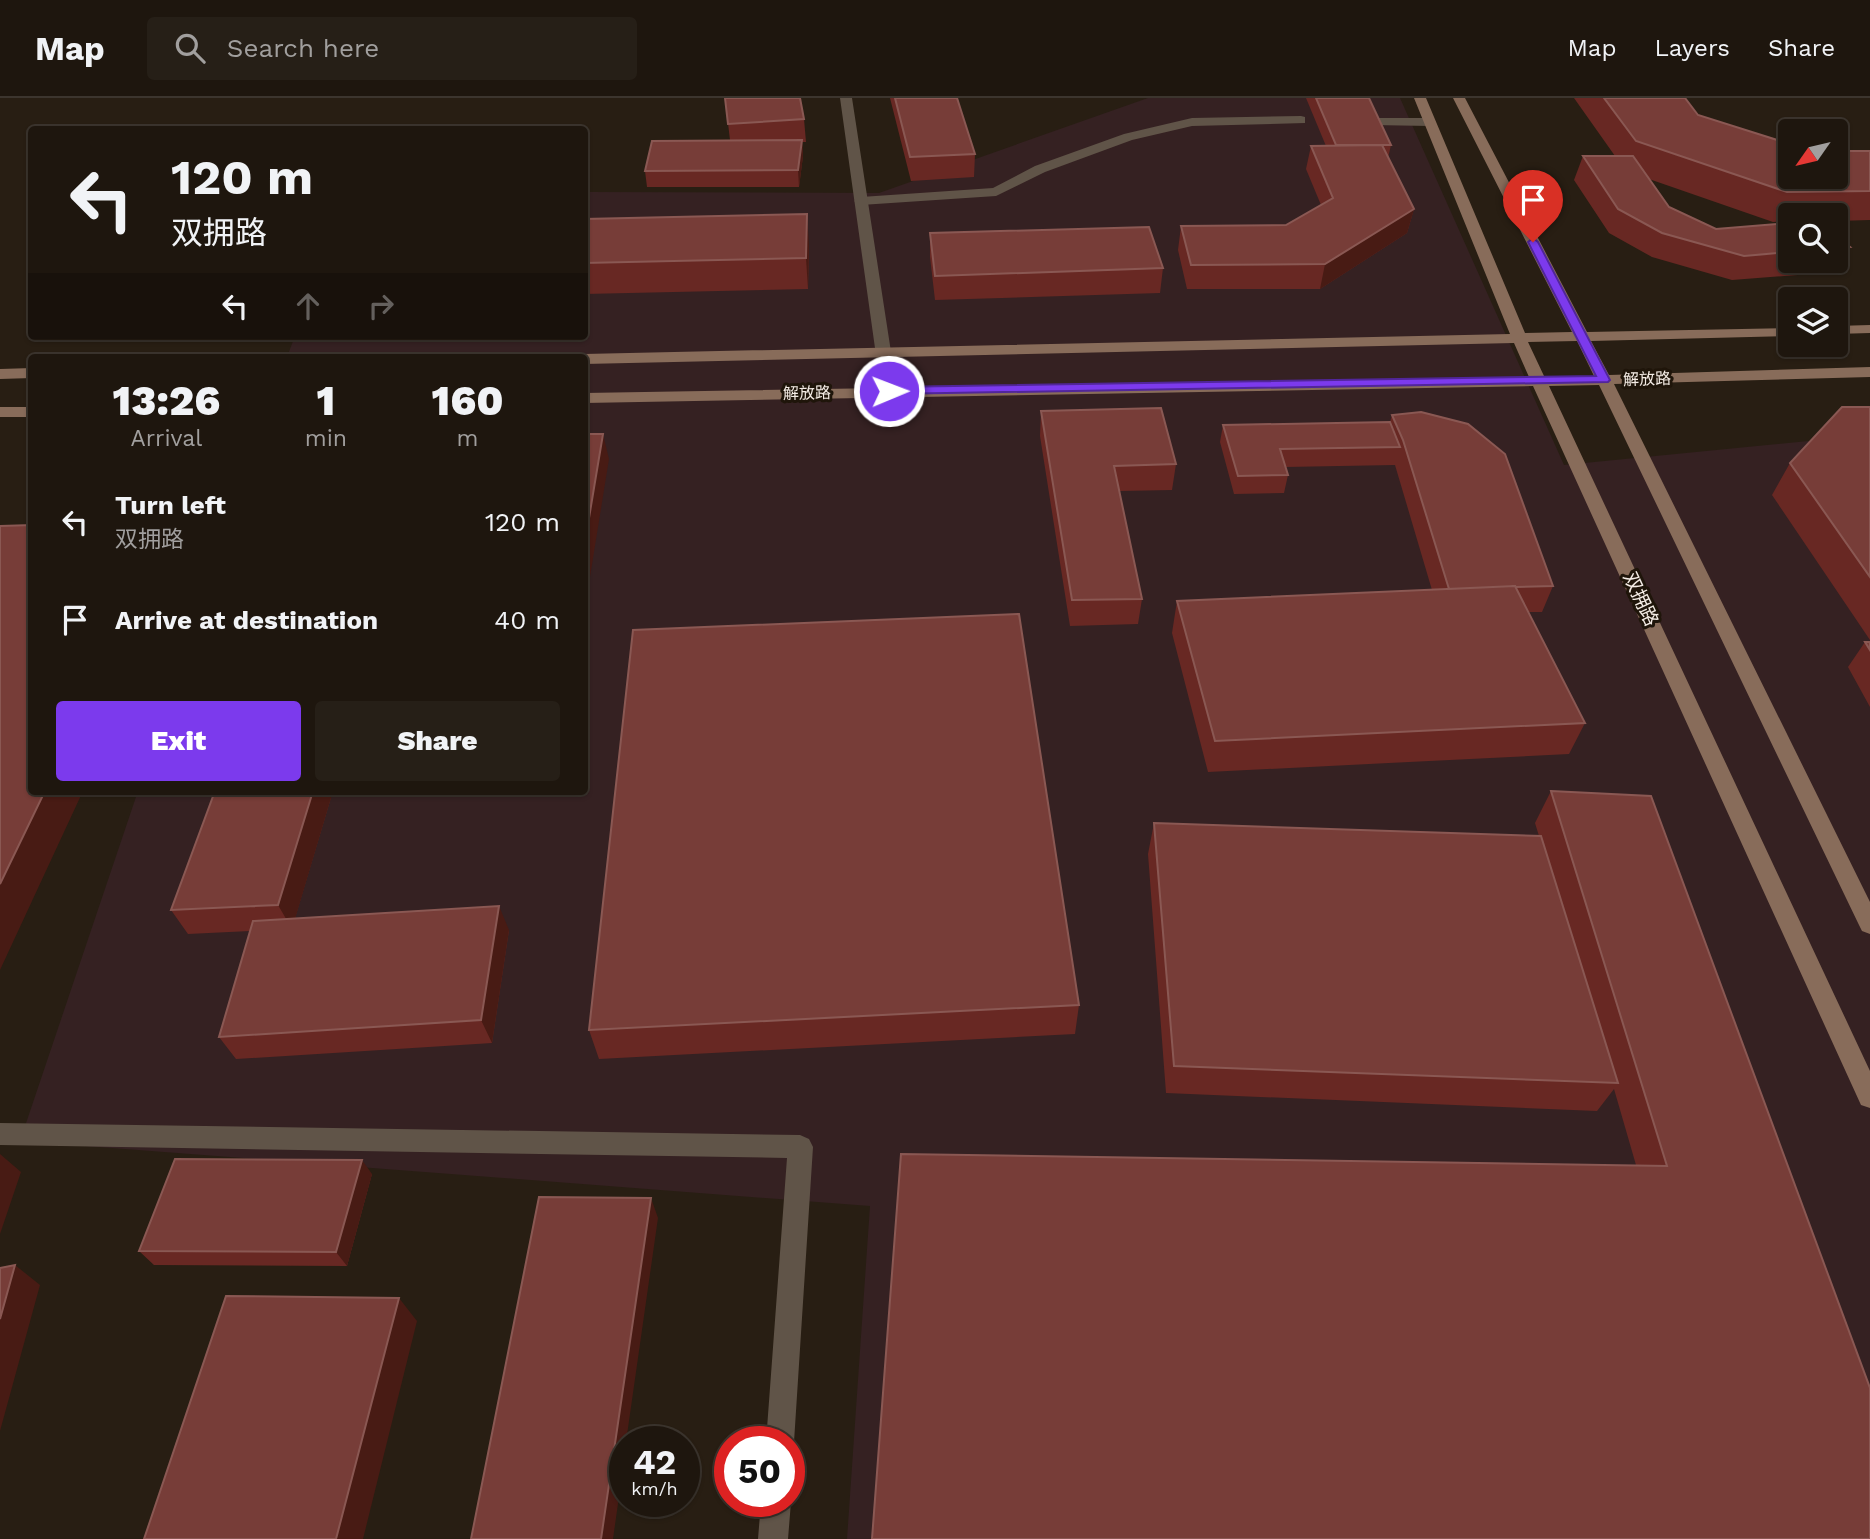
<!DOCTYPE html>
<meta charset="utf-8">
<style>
:root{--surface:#1e160e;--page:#261f17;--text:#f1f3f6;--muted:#a19f9e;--line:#3c352e;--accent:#7c3aed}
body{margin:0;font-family:"Work Sans","Noto Sans SC",sans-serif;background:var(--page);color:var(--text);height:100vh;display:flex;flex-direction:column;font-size:26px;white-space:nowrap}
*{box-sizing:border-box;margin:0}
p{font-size:23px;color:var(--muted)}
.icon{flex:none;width:38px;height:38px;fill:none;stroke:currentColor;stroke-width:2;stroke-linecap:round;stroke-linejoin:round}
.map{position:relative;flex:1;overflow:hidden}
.drawer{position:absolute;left:28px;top:256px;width:560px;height:441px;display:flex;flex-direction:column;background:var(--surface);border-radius:7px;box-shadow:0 2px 5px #0004,0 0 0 2px var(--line)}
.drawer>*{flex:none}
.hud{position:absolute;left:28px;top:28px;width:560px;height:214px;border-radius:7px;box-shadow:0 2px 5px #0004,0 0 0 2px var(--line);background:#1e160e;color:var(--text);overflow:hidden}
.needle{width:46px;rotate:236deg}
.buttons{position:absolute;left:1778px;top:21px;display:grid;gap:14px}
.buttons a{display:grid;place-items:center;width:70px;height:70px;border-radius:7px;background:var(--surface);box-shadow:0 2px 5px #0004,0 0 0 2px var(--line);font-size:35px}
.speed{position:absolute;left:609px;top:1328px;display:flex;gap:14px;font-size:35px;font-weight:700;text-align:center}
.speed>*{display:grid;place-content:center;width:91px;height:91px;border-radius:50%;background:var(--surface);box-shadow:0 2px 5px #0004,0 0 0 2px var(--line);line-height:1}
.speed small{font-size:18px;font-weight:400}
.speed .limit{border:10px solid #d22;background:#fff;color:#111}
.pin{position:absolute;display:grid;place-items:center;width:60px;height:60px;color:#fff;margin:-72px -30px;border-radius:50% 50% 50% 0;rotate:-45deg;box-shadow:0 0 7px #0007}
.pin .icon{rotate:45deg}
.me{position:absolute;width:77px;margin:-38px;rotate:89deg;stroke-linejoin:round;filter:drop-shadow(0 0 5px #0008)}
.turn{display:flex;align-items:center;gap:24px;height:147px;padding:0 28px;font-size:32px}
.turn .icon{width:91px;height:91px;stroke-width:2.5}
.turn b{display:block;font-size:49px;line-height:60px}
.lanes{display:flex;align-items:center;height:66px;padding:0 28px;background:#0003;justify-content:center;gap:35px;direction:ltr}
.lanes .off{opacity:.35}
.eta{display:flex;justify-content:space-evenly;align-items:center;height:119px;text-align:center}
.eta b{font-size:42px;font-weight:800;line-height:49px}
.primary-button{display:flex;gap:14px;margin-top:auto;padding:14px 28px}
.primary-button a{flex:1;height:80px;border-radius:7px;background:var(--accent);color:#fff;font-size:28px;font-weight:800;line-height:80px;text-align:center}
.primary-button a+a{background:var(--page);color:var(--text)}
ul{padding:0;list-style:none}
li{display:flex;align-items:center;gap:21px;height:98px;padding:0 28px}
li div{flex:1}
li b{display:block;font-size:26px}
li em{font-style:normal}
header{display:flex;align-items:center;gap:42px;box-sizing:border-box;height:98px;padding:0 35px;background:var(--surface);border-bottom:2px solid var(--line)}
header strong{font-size:33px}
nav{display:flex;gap:38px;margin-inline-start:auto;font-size:24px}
.search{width:490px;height:63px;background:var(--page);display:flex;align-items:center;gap:18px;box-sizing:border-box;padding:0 24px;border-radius:7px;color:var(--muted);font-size:26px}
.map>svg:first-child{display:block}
.commercial{fill:#352122}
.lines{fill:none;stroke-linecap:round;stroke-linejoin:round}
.lane{fill:#605448;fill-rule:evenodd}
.street{fill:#605448;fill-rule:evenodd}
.secondary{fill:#886c5a;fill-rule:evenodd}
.wall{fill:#682823}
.shaded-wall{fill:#481b14}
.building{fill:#773d38;stroke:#8a5853;stroke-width:2}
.route{fill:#7c3aed;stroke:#51269a;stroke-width:2}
.labels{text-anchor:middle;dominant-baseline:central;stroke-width:6;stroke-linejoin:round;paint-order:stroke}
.far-street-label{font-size:16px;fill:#f4ece5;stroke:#1f150a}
.street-label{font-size:19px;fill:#f4ece5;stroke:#1f150a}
</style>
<header>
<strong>Map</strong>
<div class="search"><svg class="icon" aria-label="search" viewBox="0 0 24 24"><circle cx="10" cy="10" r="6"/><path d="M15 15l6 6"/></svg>Search here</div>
<nav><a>Map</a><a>Layers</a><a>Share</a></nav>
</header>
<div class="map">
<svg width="1870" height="1441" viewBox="0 0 1870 1441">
<rect width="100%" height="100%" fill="#281e13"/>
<path class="commercial" d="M1148 0H1400L1564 367 1870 337V1441H847L870 1108 20 1043 138 693H584V259H287L295 238H584L585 94 879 95Z"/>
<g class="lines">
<path class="lane" d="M1301 18 1305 19V25L1192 28 1132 42 1045 74 996 98 861 107 854 103 861 99 993 90 1035 68 1124 36 1192 20Z
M1376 20H1430L1436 24 1430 28 1372 27V21Z"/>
<path class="street" d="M840 0H852L897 293 889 298 881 293Z
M0 1025 800 1037 809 1041 813 1049 794 1344 789 1355V1344H766L787 1060 0 1047Z
M789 1400 791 1404 788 1441H758L761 1404H789Z"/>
<path class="secondary" d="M1414 0H1426L1525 235 1572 234 1453 0H1465L1587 234 1790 230V238L1591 243 1609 277 1870 269V279L1614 286 1870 804V836L1862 833 1859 827 1599 287 1549 288 1870 973V1010L1861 1007 1533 288 584 305V295L1529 279 1514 245 584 266V259H578L584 256 1510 236ZM1577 243 1594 278H1544L1528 244Z
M1870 227V235L1836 236V228Z
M32 270V280L0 281V271Z
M0 309H32V319H0Z"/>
</g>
<path class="wall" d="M725 0 804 21 806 44H802L803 58 799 89H647L645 73 730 42Z
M890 0H957L975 56 974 79 911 83Z
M1306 0H1369L1391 47 1388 60 1414 111 1407 135 1320 191H1187L1178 152 1181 128 1286 127 1321 107 1306 71 1311 48H1326Z
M1574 0H1685L1698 17 1790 79 1870 53V122L1836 123V117H1790V123L1773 124 1649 81 1669 109 1716 131 1790 125V163H1836V137L1850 149 1837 174 1732 182 1652 159 1609 135 1574 82 1583 58H1615Z
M584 121 809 146 808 191 584 196Z
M930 135 1163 170 1160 195 935 202 930 159Z
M1870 309V542L1772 397 1790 365Z
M1041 313 1176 366 1172 392 1119 393 1142 501 1138 526 1070 528 1040 338Z
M1392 317 1553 488 1542 514H1528L1585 625 1569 656 1208 674 1172 535 1177 503 1432 492 1395 367 1285 369 1288 377 1284 395 1234 396 1220 344 1223 327 1390 324Z
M1865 544H1870V609L1848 569Z
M215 693H333L295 820 509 832 492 945 236 961 219 939 250 833 188 836 171 812Z
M1551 693 1870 1290 1636 1067 1614 991 1597 1013 1166 995 1148 756 1154 725 1539 738 1535 725Z
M1079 907 1075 936 599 961 589 932Z
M372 1076 347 1168 154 1167 139 1153Z"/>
<path class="shaded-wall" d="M802 42 803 58 799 89 798 72Z
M1414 111 1407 135 1320 191 1325 166Z
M807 116 809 146 808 191 806 160Z
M603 336 609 361 584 516V450Z
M45 693H83L0 872V786Z
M313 693H333L292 831 278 807Z
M499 808 509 832 492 945 481 922Z
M0 1056 21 1074 0 1136Z
M362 1062 372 1076 347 1168 336 1154Z
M651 1100 658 1120 626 1344H625V1356L613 1441H601Z
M15 1167 40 1187 0 1333V1221Z
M399 1200 417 1223 363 1441H336Z"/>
<path class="building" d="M725 0H800L804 21 728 26Z
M895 0H957L975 56 910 59Z
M1316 0H1369L1391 47H1336Z
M1604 0H1685L1698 17 1790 46V79H1836V53H1870V93L1787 94 1636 43Z
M802 42 798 72 645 73 652 43Z
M1382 47 1414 111 1325 166 1191 167 1181 128 1286 127 1333 100 1311 48Z
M1583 58H1633L1669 109 1716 131 1790 125V154L1744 158 1662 135 1618 111Z
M807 116 806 160 584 165V121Z
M1149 129 1163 170 935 178 930 135Z
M1836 137 1850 149 1836 150Z
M1842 309H1870V479L1790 365Z
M1161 310 1176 366 1114 368 1142 501 1072 502 1041 313Z
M1421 314 1468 326 1505 356 1553 488 1516 489 1515 488 1449 491 1403 342 1392 317Z
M1390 324 1400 349 1280 351 1288 377 1238 378 1223 327Z
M584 336H603L584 450Z
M32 427V693H45L0 786V428Z
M1515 488 1585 625 1215 643 1177 503Z
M1019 516 1079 907 589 932 633 532Z
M1865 544H1870V552Z
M215 693H313L278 807 171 812Z
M1551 693 1651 698 1870 1290V1441H872L901 1056 1667 1068Z
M1154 725 1541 738 1618 985 1174 968Z
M499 808 481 922 219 939 253 823Z
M175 1061 362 1062 336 1154 139 1153Z
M539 1099 651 1100 601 1441H471Z
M15 1167 0 1221V1170Z
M226 1198 399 1200 336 1441H144Z"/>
<path class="route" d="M1533 140 1538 144 1610 282 1608 284 889 296 883 293 889 289 1596 278 1528 144Z"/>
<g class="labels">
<g class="far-street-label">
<text transform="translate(1647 281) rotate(-2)">解放路</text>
<text transform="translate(807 295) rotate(-1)">解放路</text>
</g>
<g class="street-label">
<text transform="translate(1641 501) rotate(65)">双拥路</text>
</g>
</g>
</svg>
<div class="buttons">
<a><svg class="needle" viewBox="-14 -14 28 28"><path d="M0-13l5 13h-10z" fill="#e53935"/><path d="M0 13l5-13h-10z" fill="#a19f9e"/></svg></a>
<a><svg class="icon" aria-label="search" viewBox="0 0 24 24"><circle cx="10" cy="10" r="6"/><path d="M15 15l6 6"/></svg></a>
<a><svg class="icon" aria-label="layers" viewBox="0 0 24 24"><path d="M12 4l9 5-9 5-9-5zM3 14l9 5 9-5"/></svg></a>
</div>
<div class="speed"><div>42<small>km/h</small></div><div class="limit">50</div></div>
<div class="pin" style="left:1533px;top:144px;background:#d93025"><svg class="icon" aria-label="arrive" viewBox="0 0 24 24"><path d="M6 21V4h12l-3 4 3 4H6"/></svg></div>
<svg class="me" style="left:889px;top:293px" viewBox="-20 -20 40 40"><circle r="17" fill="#7c3aed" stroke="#fff" stroke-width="3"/><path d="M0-11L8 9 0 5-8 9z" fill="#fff"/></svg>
<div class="hud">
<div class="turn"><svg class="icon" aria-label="left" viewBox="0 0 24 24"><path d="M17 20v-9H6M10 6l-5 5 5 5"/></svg><div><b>120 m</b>双拥路</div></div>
<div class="lanes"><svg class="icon" aria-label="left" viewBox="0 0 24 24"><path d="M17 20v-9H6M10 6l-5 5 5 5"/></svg><svg class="icon off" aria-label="ahead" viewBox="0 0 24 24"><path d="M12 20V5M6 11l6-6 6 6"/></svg><svg class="icon off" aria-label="right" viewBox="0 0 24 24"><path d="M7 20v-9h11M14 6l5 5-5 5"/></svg></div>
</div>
<section class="drawer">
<div class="eta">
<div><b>13:26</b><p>Arrival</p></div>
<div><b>1</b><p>min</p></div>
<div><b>160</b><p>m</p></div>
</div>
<ul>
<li><svg class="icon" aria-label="left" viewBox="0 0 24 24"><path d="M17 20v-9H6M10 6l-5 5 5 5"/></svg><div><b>Turn left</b><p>双拥路</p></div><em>120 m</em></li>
<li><svg class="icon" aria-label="arrive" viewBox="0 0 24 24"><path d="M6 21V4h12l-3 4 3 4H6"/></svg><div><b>Arrive at destination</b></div><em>40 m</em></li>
</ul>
<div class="primary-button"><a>Exit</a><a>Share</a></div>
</section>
</div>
